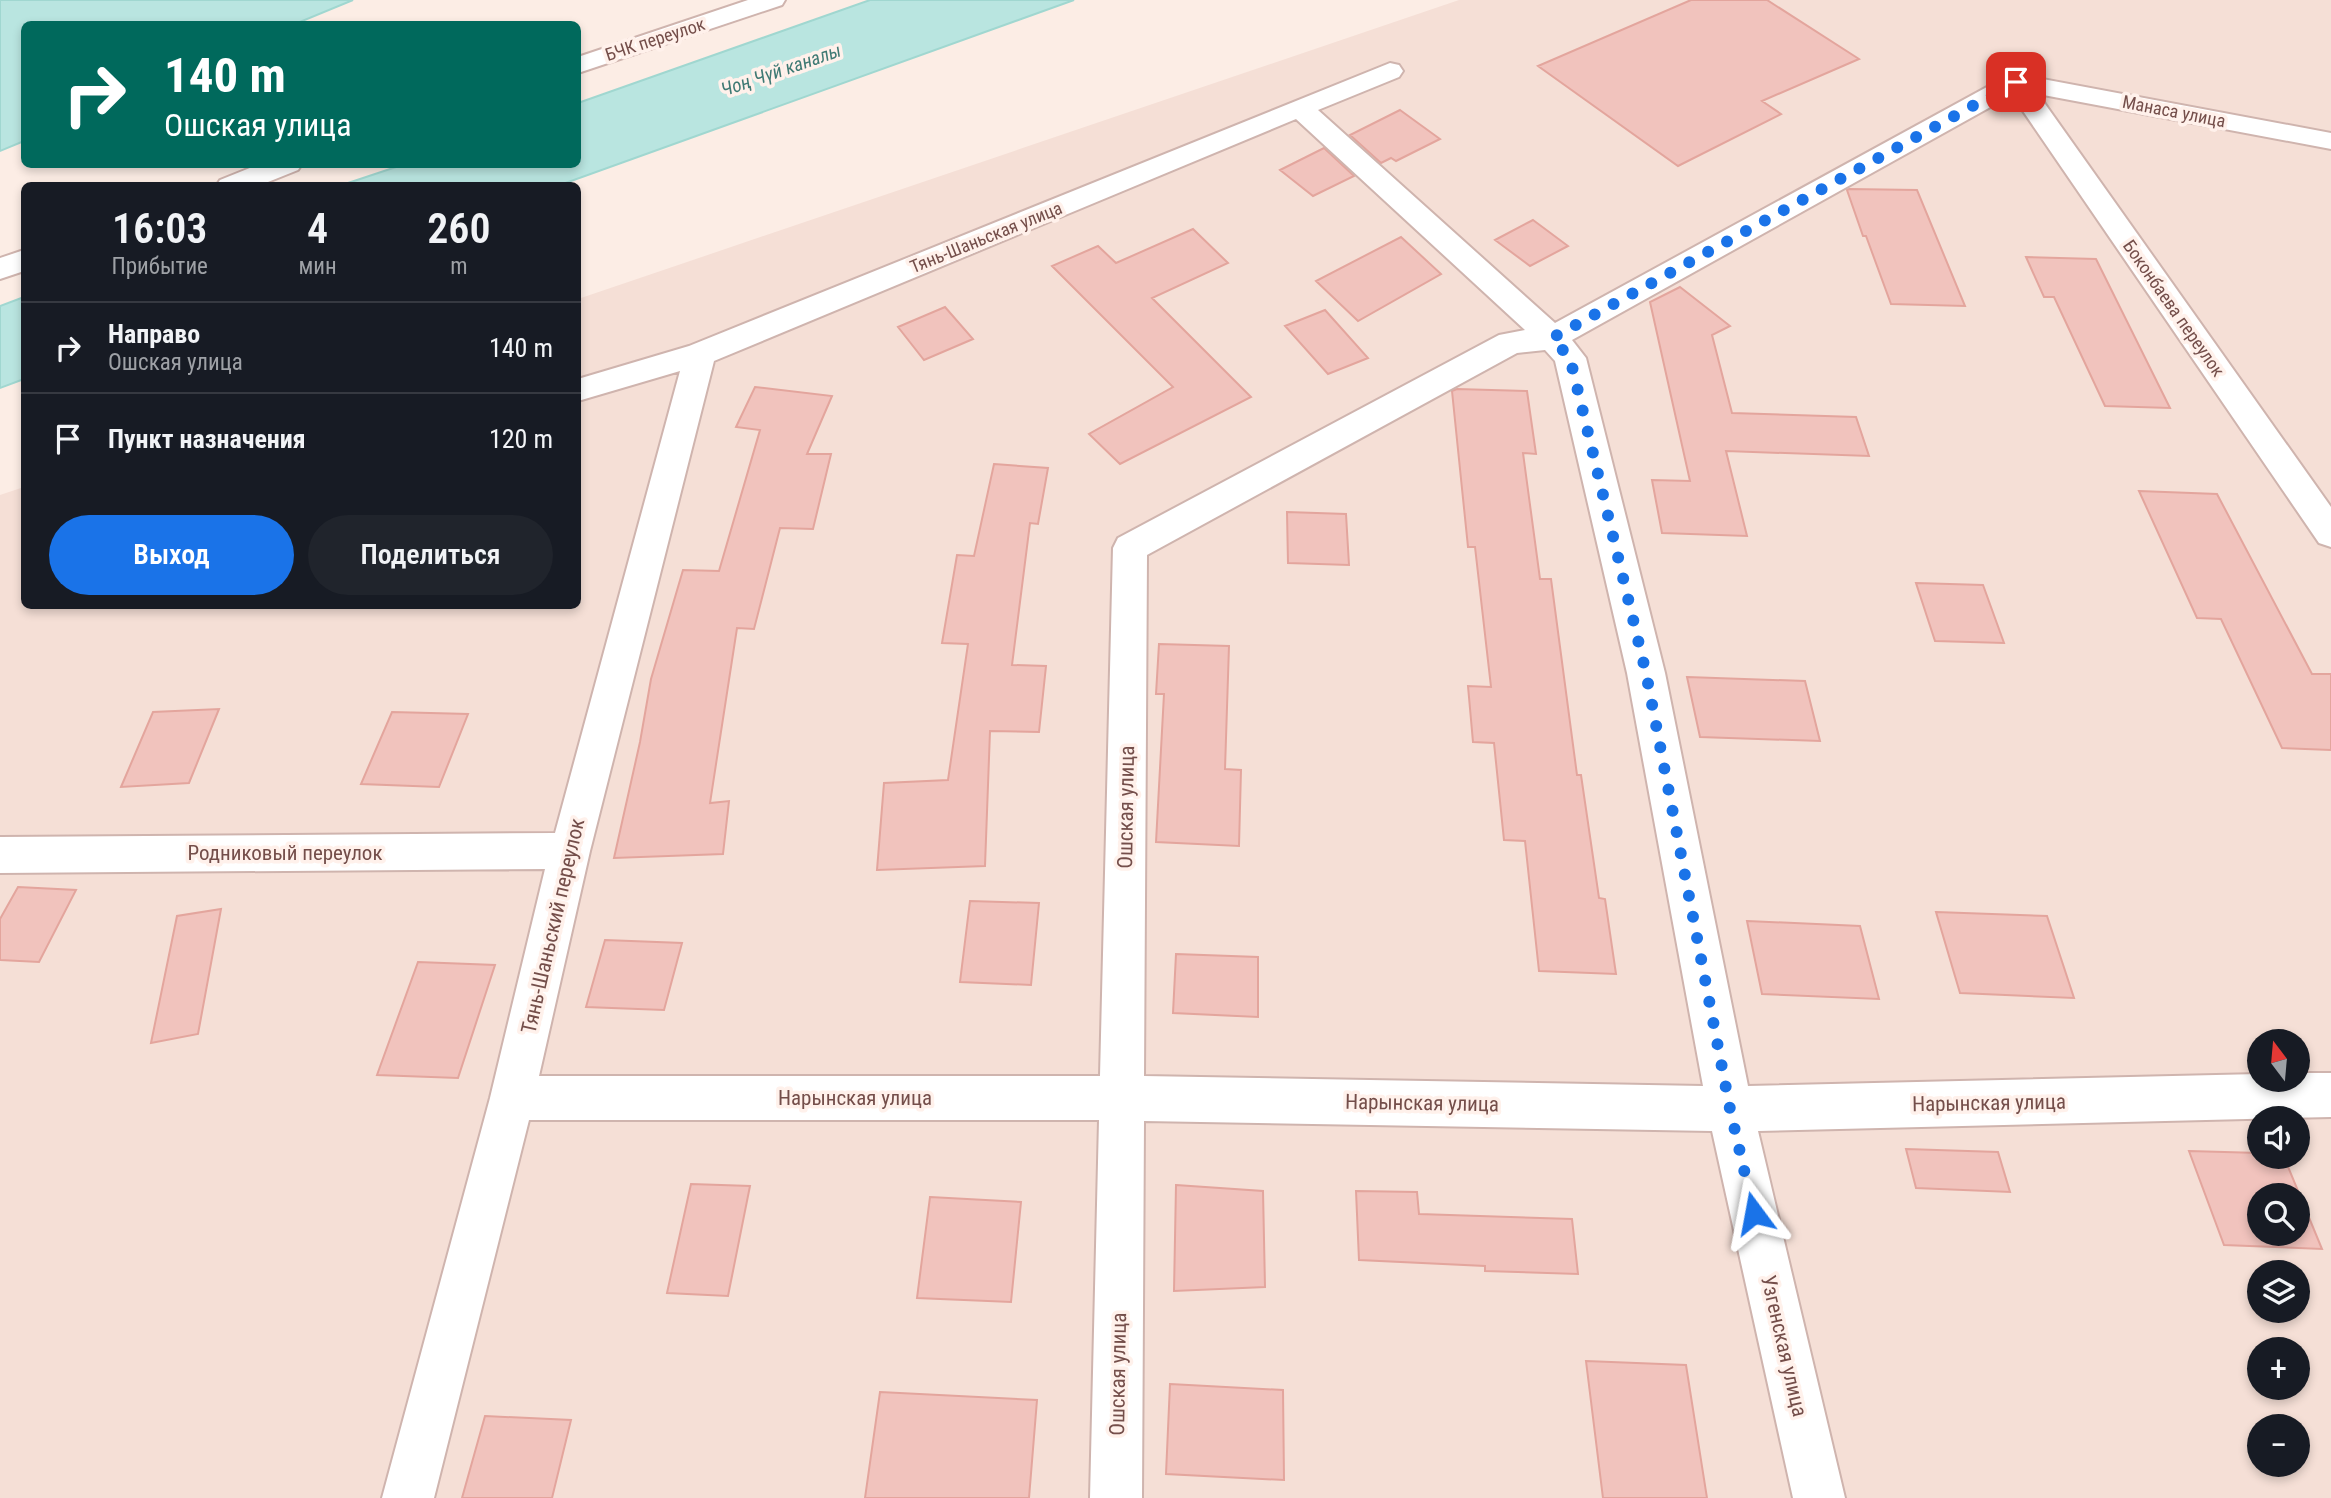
<!DOCTYPE html>
<html lang="ru">
<meta charset="utf-8">
<style>
:root{--surface:#171b24;--page:#20242c;--text:#f1f3f6;--muted:#9ea1a6;--line:#363941;--accent:#1a73e8}
body{margin:0;font-family:"Roboto Condensed",sans-serif;background:var(--page);color:var(--text);height:100vh;display:flex;flex-direction:column;font-size:26px;white-space:nowrap}
*{box-sizing:border-box;margin:0}
p{font-size:23px;color:var(--muted)}
.icon{flex:none;width:38px;height:38px;fill:none;stroke:currentColor;stroke-width:2;stroke-linecap:round;stroke-linejoin:round}
.map{position:relative;flex:1;overflow:hidden}
.details{position:absolute;left:21px;top:182px;width:560px;height:427px;display:flex;flex-direction:column;background:var(--surface);border-radius:10px;box-shadow:0 4px 10px #0003}
.details>*{flex:none}
.banner{position:absolute;left:21px;top:21px;width:560px;height:147px;border-radius:10px;box-shadow:0 4px 10px #0003;background:#00695c;color:#fff;overflow:hidden}
.needle{width:46px;rotate:344deg}
.fabs{position:absolute;left:2247px;top:1029px;display:grid;gap:14px}
.fabs a{display:grid;place-items:center;width:63px;height:63px;border-radius:50%;background:var(--surface);box-shadow:0 4px 10px #0003;font-size:35px}
.pin{position:absolute;display:grid;place-items:center;width:60px;height:60px;color:#fff;margin:-30px;border-radius:14px;box-shadow:0 4px 10px #0006}
.me{position:absolute;width:77px;margin:-38px;rotate:347deg;stroke-linejoin:round;filter:drop-shadow(0 0 5px #0008)}
.turn{display:flex;align-items:center;gap:24px;height:147px;padding:0 28px;font-size:32px}
.turn .icon{width:91px;height:91px;stroke-width:2.5}
.turn b{display:block;font-size:49px;line-height:60px}
.eta{display:flex;justify-content:space-evenly;align-items:center;height:119px;text-align:center}
.eta b{font-size:42px;font-weight:600;line-height:49px}
.cta{display:flex;gap:14px;margin-top:auto;padding:14px 28px}
.cta a{flex:1;height:80px;border-radius:42px;background:var(--accent);color:#fff;font-size:28px;font-weight:600;line-height:80px;text-align:center}
.cta a+a{background:var(--page);color:var(--text)}
ul{padding:0;list-style:none}
li{display:flex;align-items:center;gap:21px;height:91px;padding:0 28px;border-top:2px solid var(--line)}
li div{flex:1}
li b{display:block;font-size:26px}
li em{font-style:normal}
.map>svg:first-child{display:block}
.residential{fill:#f5dfd6;fill-rule:evenodd}
.water{fill:#b9e5e0;stroke:#a0d7d0;stroke-width:2}
.building{fill:#f1c3bd;stroke:#e3a59d;stroke-width:2;fill-rule:evenodd}
.lines{fill:none;stroke-linecap:round;stroke-linejoin:round}
.minor-casing{stroke:#cfb4ae;stroke-width:4}
.minor{fill:#fff;fill-rule:evenodd}
.route{stroke:#1a73e8;stroke-width:12;stroke-dasharray:0 21.6}
.labels{text-anchor:middle;dominant-baseline:central;stroke-width:7;stroke-linejoin:round;paint-order:stroke}
.far-street-label{font-size:18px;fill:#744e4a;stroke:#fff1eb}
.far-water-label{font-size:19px;font-style:italic;fill:#3e7973;stroke:#fff1eb}
.street-label{font-size:21px;fill:#744e4a;stroke:#fff1eb}
</style>
<div class="map">
<svg width="2331" height="1498" viewBox="0 0 2331 1498">
<rect width="100%" height="100%" fill="#fcede5"/>
<path class="residential" d="M1459 0H2331V1498H0V495L24 487V606H578V299ZM2259 1041H2298V1080H2259ZM2259 1118H2298V1157H2259ZM2259 1195H2298V1234H2259ZM2259 1272H2298V1311H2259ZM2259 1349H2298V1388H2259ZM2259 1426H2298V1465H2259Z"/>
<path class="water" d="M0 0H353L295 24H24V141L0 151Z
M870 0H1074L560 185H342L402 165 578 164V103Z
M24 297V379L0 388V306Z"/>
<path class="building" d="M1691 0H1767L1859 59 1762 101 1781 114 1678 166 1538 66Z
M1400 110 1440 139 1396 161 1391 158 1381 163 1350 135Z
M1324 148 1354 176 1313 196 1280 170Z
M1849 189 1917 190 1965 306 1891 304 1866 236H1863L1847 190Z
M1533 220 1568 246 1530 266 1495 240Z
M1193 229 1228 263 1152 298 1251 397 1120 464 1089 434 1173 387 1052 266 1098 246 1116 263Z
M1401 237 1441 274 1358 321 1316 281Z
M2026 257 2096 259 2170 408 2105 406 2054 297H2044Z
M1680 287 1730 326 1712 335 1732 413 1856 417 1869 456 1726 451 1747 536 1662 533 1652 480 1690 481 1650 302Z
M945 307 973 339 924 360 898 327Z
M1325 310 1368 358 1328 374 1285 326Z
M755 387 832 396 807 454H831L813 529 780 528 754 629 737 628 710 803 729 801 723 854 614 858 640 742 651 679 683 570 719 571 760 430 736 427Z
M1457 389 1527 391 1536 454 1523 453 1540 579H1551L1577 775H1581L1599 898 1605 899 1616 974 1539 971 1525 841 1504 840 1494 743 1473 742 1468 686 1491 687 1475 547H1468L1452 391Z
M994 464 1048 468 1038 524 1030 523 1012 665 1046 666 1039 732 990 731 985 866 877 870 884 783 948 780 968 644 942 643 957 555 974 556Z
M2139 491 2217 494 2312 674H2331V750L2282 748 2221 619 2197 618Z
M1287 512 1346 514 1349 565 1288 563Z
M1916 583 1983 585 2004 643 1935 641Z
M1159 644 1229 646 1225 769 1241 770 1239 846 1156 842 1164 694H1156Z
M1687 677 1805 681 1820 741 1700 737Z
M219 709 189 783 121 787 153 712Z
M392 712 468 714 439 787 361 784Z
M18 887 76 890 39 962 0 960V919Z
M970 901 1039 903 1031 985 960 982Z
M221 909 198 1034 151 1043 177 916Z
M1936 912 2047 916 2074 998 1960 993Z
M1747 921 1860 926 1879 999 1762 994Z
M605 940 682 943 664 1010 586 1007Z
M1176 954 1258 957V1017L1173 1013Z
M418 962 495 965 458 1078 377 1075Z
M1906 1149 1998 1152 2010 1192 1916 1188Z
M2189 1151 2259 1153V1157H2284L2322 1249 2224 1245ZM2259 1195H2298V1234H2259Z
M691 1184 750 1186 728 1296 667 1293Z
M1176 1185 1263 1191 1265 1287 1174 1291Z
M1356 1191 1417 1192 1419 1214 1572 1219 1578 1274 1485 1271V1266L1359 1260Z
M930 1197 1021 1202 1011 1302 917 1298Z
M1586 1361 1686 1365 1707 1498H1603Z
M1170 1384 1283 1390 1284 1480 1166 1474Z
M880 1392 1037 1400 1029 1498H865Z
M485 1416 571 1420 552 1498H462Z"/>
<g class="lines">
<defs>
<path id="minor" d="M748 0H785L782 5 578 73V57Z
M1390 63 1399 65 1403 71 1399 77 1318 110 1555 323 2007 76 2016 74 2331 133V149L2038 94 2331 507V547L2319 543 2012 95 1572 340 1586 358 1665 673 1748 1086 2259 1074V1080H2298V1073H2331V1117L1758 1131 1845 1498H1793L1712 1131 1144 1121 1142 1498H1090L1099 1120H529L434 1498H382L490 1098 545 869 0 873V837L555 833 680 371 578 401V379L689 346ZM1296 119 1525 330 1499 335 1118 538 1113 548 1100 1076H539L590 851 714 361ZM1545 350 1555 361 1627 673 1703 1086 1144 1076 1147 555 1517 353Z
M260 164H302L298 170 258 186H216L220 180Z
M24 250V271L0 279V258Z"/>
</defs>
<use href="#minor" class="minor-casing"/>
<use href="#minor" class="minor"/>
</g>
<g class="lines">
<path class="route" d="M1754 1213 1730 1109 1646 673 1570 358 1552 338 2016 82"/>
</g>
<g class="labels">
<g class="far-street-label">
<text transform="translate(655 39) rotate(-18)">БЧК переулок</text>
<text transform="translate(2174 111) rotate(11)">Манаса улица</text>
<text transform="translate(986 237) rotate(-22)">Тянь-Шаньская улица</text>
<text transform="translate(2174 308) rotate(55)">Боконбаева переулок</text>
</g>
<g class="far-water-label">
<text transform="translate(781 70) rotate(-19)">Чоң Чүй каналы</text>
</g>
<g class="street-label">
<text transform="translate(1126 807) rotate(-89)">Ошская улица</text>
<text x="285" y="853">Родниковый переулок</text>
<text transform="translate(553 926) rotate(-77)">Тянь-Шаньский переулок</text>
<text x="855" y="1098">Нарынская улица</text>
<text transform="translate(1422 1103) rotate(1)">Нарынская улица</text>
<text transform="translate(1989 1103) rotate(-1)">Нарынская улица</text>
<text transform="translate(1784 1346) rotate(77)">Узгенская улица</text>
<text transform="translate(1118 1374) rotate(-89)">Ошская улица</text>
</g>
</g>
</svg>
<div class="fabs">
<a><svg class="needle" viewBox="-14 -14 28 28"><path d="M0-13l5 13h-10z" fill="#e53935"/><path d="M0 13l5-13h-10z" fill="#9ea1a6"/></svg></a>
<a><svg class="icon" aria-label="sound" viewBox="0 0 24 24"><path d="M4 9h4l5-4v14l-5-4H4zM17 9q2 3 0 6"/></svg></a>
<a><svg class="icon" aria-label="search" viewBox="0 0 24 24"><circle cx="10" cy="10" r="6"/><path d="M15 15l6 6"/></svg></a>
<a><svg class="icon" aria-label="layers" viewBox="0 0 24 24"><path d="M12 4l9 5-9 5-9-5zM3 14l9 5 9-5"/></svg></a>
<a>+</a>
<a>−</a>
</div>
<div class="pin" style="left:2016px;top:82px;background:#d93025"><svg class="icon" aria-label="arrive" viewBox="0 0 24 24"><path d="M6 21V4h12l-3 4 3 4H6"/></svg></div>
<svg class="me" style="left:1754px;top:1213px" viewBox="-20 -20 40 40"><path d="M0-17L14 15 0 8-14 15z" fill="#1a73e8" stroke="#fff" stroke-width="4"/></svg>
<div class="banner">
<div class="turn"><svg class="icon" aria-label="right" viewBox="0 0 24 24"><path d="M7 20v-9h11M14 6l5 5-5 5"/></svg><div><b>140 m</b>Ошская улица</div></div>
</div>
<section class="details">
<div class="eta">
<div><b>16:03</b><p>Прибытие</p></div>
<div><b>4</b><p>мин</p></div>
<div><b>260</b><p>m</p></div>
</div>
<ul>
<li><svg class="icon" aria-label="right" viewBox="0 0 24 24"><path d="M7 20v-9h11M14 6l5 5-5 5"/></svg><div><b>Направо</b><p>Ошская улица</p></div><em>140 m</em></li>
<li><svg class="icon" aria-label="arrive" viewBox="0 0 24 24"><path d="M6 21V4h12l-3 4 3 4H6"/></svg><div><b>Пункт назначения</b></div><em>120 m</em></li>
</ul>
<div class="cta"><a>Выход</a><a>Поделиться</a></div>
</section>
</div>
